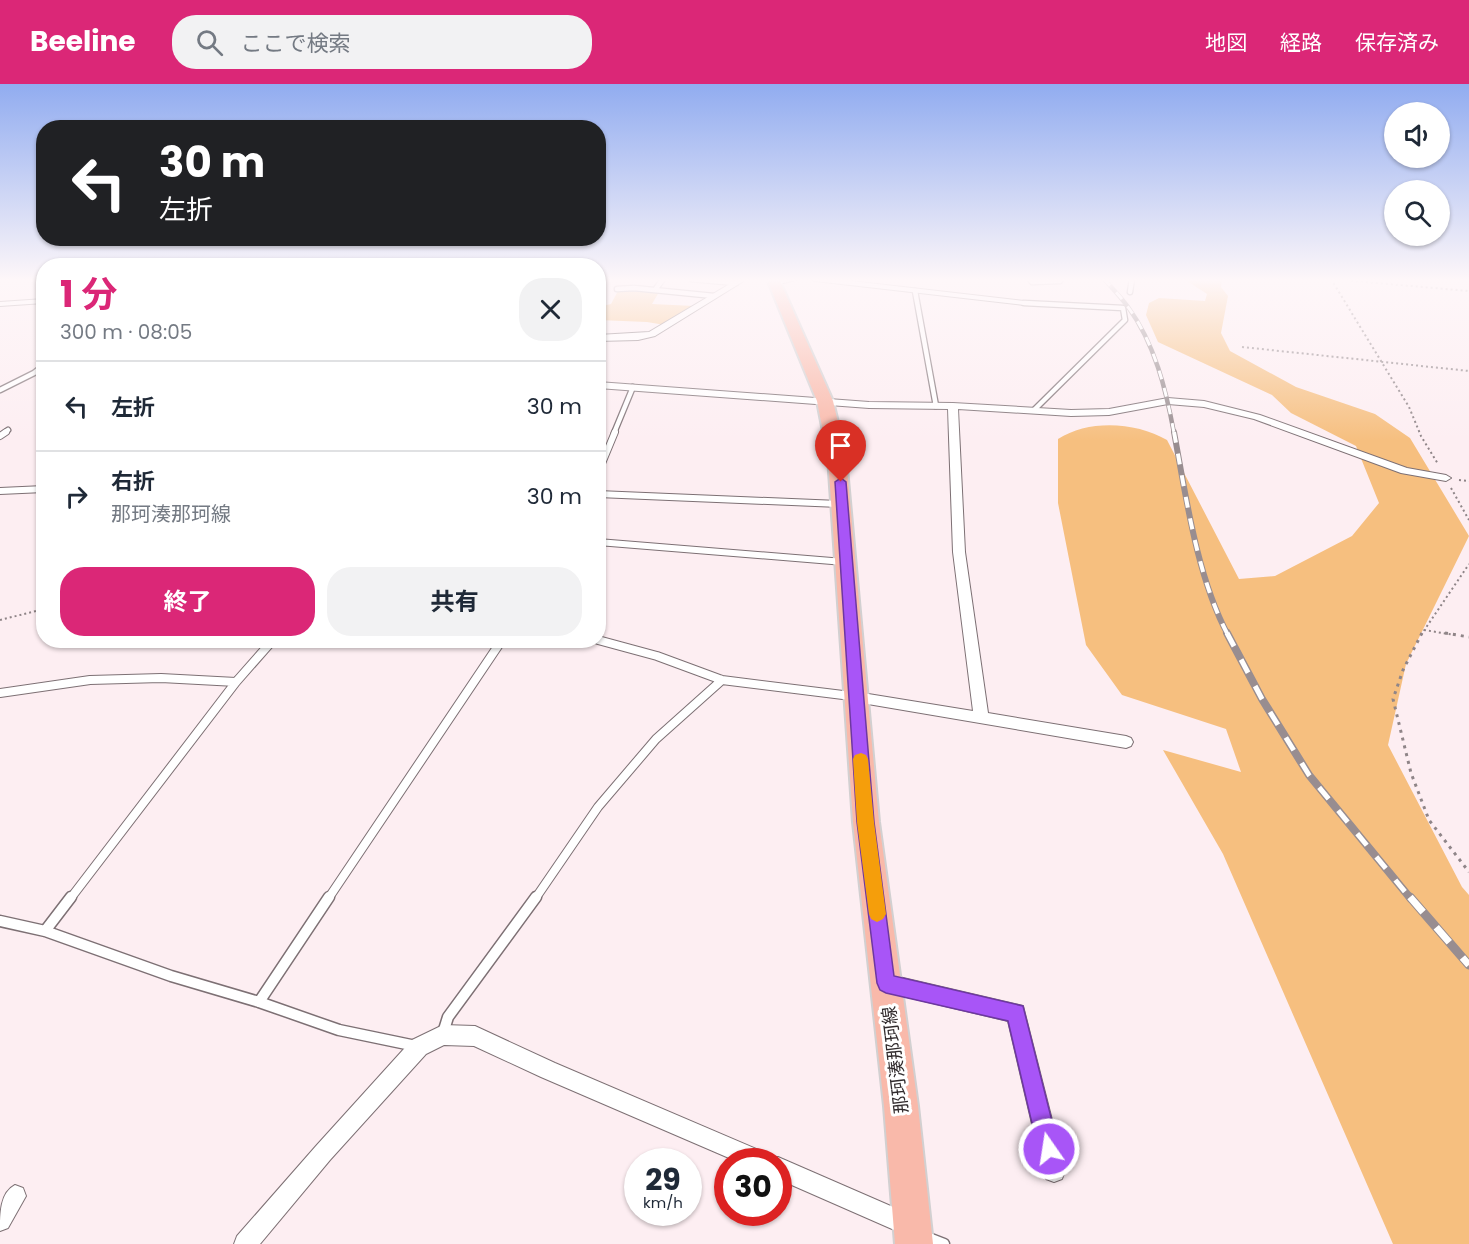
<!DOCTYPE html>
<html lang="ja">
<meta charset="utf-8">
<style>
:root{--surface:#fff;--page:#f2f2f3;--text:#1f2937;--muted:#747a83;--line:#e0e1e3;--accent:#db2777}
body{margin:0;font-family:Poppins,"Noto Sans JP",sans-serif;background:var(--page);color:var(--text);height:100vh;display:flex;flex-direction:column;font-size:22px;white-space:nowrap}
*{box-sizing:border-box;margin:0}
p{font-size:20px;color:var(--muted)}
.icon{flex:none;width:33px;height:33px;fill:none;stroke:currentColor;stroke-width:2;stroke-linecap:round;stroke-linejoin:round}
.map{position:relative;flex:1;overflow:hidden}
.details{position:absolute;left:36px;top:174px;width:570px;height:390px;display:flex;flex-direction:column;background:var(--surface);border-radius:24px;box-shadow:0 2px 4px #0004}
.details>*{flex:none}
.hud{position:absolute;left:36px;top:36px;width:570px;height:126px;border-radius:24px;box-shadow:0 2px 4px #0004;background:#202124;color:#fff;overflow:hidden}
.fabs{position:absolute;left:1384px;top:18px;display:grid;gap:12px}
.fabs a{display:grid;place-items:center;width:66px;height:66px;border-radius:50%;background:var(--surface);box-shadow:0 2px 4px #0004;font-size:30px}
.speed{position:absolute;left:624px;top:1064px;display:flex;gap:12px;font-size:30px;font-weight:700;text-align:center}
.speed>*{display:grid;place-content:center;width:78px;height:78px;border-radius:50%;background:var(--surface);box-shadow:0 2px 4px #0004;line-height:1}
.speed small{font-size:15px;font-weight:400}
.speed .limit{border:9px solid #d22;background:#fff;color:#111}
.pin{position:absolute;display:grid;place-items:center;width:51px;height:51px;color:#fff;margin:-62px -26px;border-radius:50% 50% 50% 0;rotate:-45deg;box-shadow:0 0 6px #0007}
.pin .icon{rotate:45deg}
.me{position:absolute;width:66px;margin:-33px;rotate:347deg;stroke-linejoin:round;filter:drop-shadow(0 0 4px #0008)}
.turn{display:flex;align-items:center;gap:21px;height:126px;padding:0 24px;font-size:27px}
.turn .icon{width:78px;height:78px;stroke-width:2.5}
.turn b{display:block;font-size:42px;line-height:51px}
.round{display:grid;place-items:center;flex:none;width:63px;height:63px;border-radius:24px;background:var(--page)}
.summary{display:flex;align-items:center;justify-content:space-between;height:102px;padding:0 24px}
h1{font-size:36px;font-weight:700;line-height:45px;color:var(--accent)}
.action{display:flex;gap:12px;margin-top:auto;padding:12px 24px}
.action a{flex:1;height:69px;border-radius:24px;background:var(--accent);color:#fff;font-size:24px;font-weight:700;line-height:69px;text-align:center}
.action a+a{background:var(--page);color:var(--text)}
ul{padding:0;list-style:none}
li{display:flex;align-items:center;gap:18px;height:90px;padding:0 24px;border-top:2px solid var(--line)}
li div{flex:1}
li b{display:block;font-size:22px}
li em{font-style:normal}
header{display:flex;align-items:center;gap:36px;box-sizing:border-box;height:84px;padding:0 30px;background:var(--accent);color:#fff}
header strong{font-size:28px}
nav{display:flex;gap:33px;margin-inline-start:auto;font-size:21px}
.search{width:420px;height:54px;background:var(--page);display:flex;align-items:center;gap:15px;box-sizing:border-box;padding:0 21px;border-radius:24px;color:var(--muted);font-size:22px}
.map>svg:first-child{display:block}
.green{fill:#f6bf7f}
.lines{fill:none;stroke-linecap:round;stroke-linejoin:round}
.lane-far3-casing{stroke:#7d7074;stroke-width:7}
.lane-far2-casing{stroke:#7d7074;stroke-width:8}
.lane-far1-casing{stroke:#7d7074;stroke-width:10}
.lane-casing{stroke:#7d7074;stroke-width:13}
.street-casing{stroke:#7d7074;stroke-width:2}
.primary-casing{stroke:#d2d0d1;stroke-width:4}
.path-far1{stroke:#8f8588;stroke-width:2;stroke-dasharray:2 3;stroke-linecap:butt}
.path{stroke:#8f8588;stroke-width:3;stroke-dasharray:3 5;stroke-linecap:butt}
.lane-far3{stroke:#fff;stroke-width:4.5}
.lane-far2{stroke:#fff;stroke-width:6}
.lane-far1{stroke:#fff;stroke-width:8}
.lane{stroke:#fff;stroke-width:10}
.street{fill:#fff;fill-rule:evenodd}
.primary{fill:#f9b9aa;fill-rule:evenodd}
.rail-far3-casing{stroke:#988d90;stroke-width:4.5}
.rail-far2-casing{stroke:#988d90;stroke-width:6}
.rail-far1-casing{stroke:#988d90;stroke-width:8}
.rail-casing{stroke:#988d90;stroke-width:9}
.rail-far3{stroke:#fff;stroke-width:3;stroke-dasharray:9;stroke-linecap:butt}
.rail-far2{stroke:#fff;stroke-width:4;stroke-dasharray:11;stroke-linecap:butt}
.rail-far1{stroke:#fff;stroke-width:5;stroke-dasharray:15;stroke-linecap:butt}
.rail{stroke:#fff;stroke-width:7;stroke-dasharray:20;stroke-linecap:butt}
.route{fill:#a855f7;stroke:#6d37a1;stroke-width:1.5}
.slow{fill:#f59e0b}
.labels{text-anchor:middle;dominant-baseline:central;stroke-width:6;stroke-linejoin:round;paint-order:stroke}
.street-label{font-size:18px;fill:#312b2d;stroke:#fff}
</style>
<header>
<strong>Beeline</strong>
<div class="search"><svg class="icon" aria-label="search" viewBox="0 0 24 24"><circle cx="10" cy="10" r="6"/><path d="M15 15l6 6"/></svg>ここで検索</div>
<nav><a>地図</a><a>経路</a><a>保存済み</a></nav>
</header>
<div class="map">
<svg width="1469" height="1160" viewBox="0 0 1469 1160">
<rect width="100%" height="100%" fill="#fdeef2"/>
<path class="green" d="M1184 195H1222L1221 203 1228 212 1221 249 1230 267 1296 303 1375 330 1410 354 1469 452 1406 580 1388 661 1462 803 1469 811V1160H1393L1223 770 1163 666 1241 688 1226 645 1122 611 1086 561 1058 419V355C1089 335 1136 338 1167 356L1239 495 1275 492 1352 452 1379 419 1356 362 1291 329 1272 311 1158 258 1146 231 1149 219 1159 214 1205 217 1207 210Z
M618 207 659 208 652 220 694 222 665 241 647 238 599 236 598 223 611 220Z"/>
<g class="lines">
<defs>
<path id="lane-far3" d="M691 195 736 199
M1030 195 1032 198 1060 197
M617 205 634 204 714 212
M655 206 663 195
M915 207 936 322
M1130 208 1132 195
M1024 219 1123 224 1125 236 1034 326
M0 306 34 289 44 281
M4 349 8 346
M614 349 633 303"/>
<path id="lane-far2" d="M0 352 6 348
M598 389 615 348
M598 410 839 420
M598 458 844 478"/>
<path id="lane-far1" d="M598 556 657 572 722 596 851 612
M0 609 90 596 161 594 236 598
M70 815 236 598 273 556
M328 815 502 556
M535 815 598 723 656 655 722 596"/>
<path id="lane" d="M0 837 45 847 171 892 259 918 339 946 416 962
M45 847 71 813
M259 918 329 813
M443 949 448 933 536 813
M926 1153 944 1160"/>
<path id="street" d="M738 195H747L655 252 638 256 598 257V251L649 248Z
M785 195H800L775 201 771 199Z
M811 195H834L1024 217 1028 219 1024 221 815 197Z
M44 215V219L0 222V218Z
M598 298 869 318 953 319 1071 326 1109 325 1168 314 1204 317 1260 331 1407 384 1446 391 1451 394 1446 397 1401 389 1254 335 1204 323 1168 320 1109 331 1071 332 958 325 965 468 988 629 1126 652 1131 654 1133 658 1131 662 1126 664 856 618 851 617 849 613 851 609 856 608 973 627 953 468 948 325 869 324 598 304Z
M44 402V408L0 410V404Z
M886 890 1023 922 1065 1087 1062 1095 1054 1098 1046 1095 1043 1087 1008 937 886 908 879 905 877 899 879 893Z
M443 941 475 942 555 979 768 1070 771 1076 778 1073 916 1133 919 1141 916 1149 908 1152 778 1095V1077H736L541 993 474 962 444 961 426 970 330 1076 260 1160H234L237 1152 316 1062 412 956Z
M15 1101 23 1104 26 1112 8 1144 0 1147C0 1129 0 1109 15 1101Z"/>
<path id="primary" d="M767 195H779L833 317 846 373 879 738 918 1022 933 1160H895L884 1022 853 738 828 373 817 317Z"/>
</defs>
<use href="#lane-far3" class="lane-far3-casing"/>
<use href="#lane-far2" class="lane-far2-casing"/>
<use href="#lane-far1" class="lane-far1-casing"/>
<use href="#lane" class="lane-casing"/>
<use href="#street" class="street-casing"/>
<use href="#primary" class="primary-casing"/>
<path class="path-far1" d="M1331 195 1409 323 1421 352 1438 380
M1331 195 1469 207
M1242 263 1469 287
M1459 396 1469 397
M1451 404 1469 436
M0 536 44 525
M1424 546 1455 551
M1421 551 1469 480"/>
<path class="path" d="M1422 549 1403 586 1393 615 1411 689 1429 736 1469 788
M1445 549 1469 553"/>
<use href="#lane-far3" class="lane-far3"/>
<use href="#lane-far2" class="lane-far2"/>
<use href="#lane-far1" class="lane-far1"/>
<use href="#lane" class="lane"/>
<use href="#street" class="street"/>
<use href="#primary" class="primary"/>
<defs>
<path id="rail-far3" d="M1104 195C1112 204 1121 213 1128 223 1155 260 1166 306 1174 349"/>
<path id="rail-far2" d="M1174 348C1186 413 1197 493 1228 551"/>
<path id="rail-far1" d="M1227 549 1262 615 1309 691 1411 815"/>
<path id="rail" d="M1410 813 1469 881"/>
</defs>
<use href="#rail-far3" class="rail-far3-casing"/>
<use href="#rail-far2" class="rail-far2-casing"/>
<use href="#rail-far1" class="rail-far1-casing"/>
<use href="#rail" class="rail-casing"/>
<use href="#rail-far3" class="rail-far3"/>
<use href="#rail-far2" class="rail-far2"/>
<use href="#rail-far1" class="rail-far1"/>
<use href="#rail" class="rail"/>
</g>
<linearGradient id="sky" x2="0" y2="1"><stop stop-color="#91acf0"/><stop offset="0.55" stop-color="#fef7f9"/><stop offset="1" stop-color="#fef7f9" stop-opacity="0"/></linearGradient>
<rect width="1469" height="357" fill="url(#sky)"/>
<path class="route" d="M841 394 846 398 874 738 894 892 1023 922 1059 1065 1056 1072 1049 1075 1041 1072 1038 1065 1008 937 886 909 880 906 877 899 857 738 835 398Z"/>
<path class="slow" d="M861 669 866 671 868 675 874 738 886 830 883 835 877 838 871 835 869 830 857 738 853 675 855 671Z"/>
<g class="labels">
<g class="street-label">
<text transform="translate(895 976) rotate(-97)">那珂湊那珂線</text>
</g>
</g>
</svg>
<div class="fabs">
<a><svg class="icon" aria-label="sound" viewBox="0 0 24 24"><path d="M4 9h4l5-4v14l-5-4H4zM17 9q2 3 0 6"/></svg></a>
<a><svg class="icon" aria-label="search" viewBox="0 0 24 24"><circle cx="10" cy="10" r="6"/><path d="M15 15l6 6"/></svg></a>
</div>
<div class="speed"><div>29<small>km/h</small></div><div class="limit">30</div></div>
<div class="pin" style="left:841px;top:398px;background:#d93025"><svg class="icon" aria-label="arrive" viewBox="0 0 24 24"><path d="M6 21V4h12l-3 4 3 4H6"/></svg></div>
<svg class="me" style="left:1049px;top:1065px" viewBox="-20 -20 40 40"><circle r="17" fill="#a855f7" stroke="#fff" stroke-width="3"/><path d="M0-11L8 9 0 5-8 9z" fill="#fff"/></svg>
<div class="hud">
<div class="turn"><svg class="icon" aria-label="left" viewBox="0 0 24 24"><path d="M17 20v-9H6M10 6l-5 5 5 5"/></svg><div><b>30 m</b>左折</div></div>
</div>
<section class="details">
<div class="summary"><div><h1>1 分</h1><p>300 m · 08:05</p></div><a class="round"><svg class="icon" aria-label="close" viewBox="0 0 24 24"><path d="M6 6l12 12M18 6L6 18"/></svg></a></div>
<ul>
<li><svg class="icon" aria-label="left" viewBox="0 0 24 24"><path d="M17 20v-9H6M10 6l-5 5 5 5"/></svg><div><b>左折</b></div><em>30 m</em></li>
<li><svg class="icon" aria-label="right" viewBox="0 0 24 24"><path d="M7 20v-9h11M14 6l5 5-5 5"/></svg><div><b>右折</b><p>那珂湊那珂線</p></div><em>30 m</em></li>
</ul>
<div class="action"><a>終了</a><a>共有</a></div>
</section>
</div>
